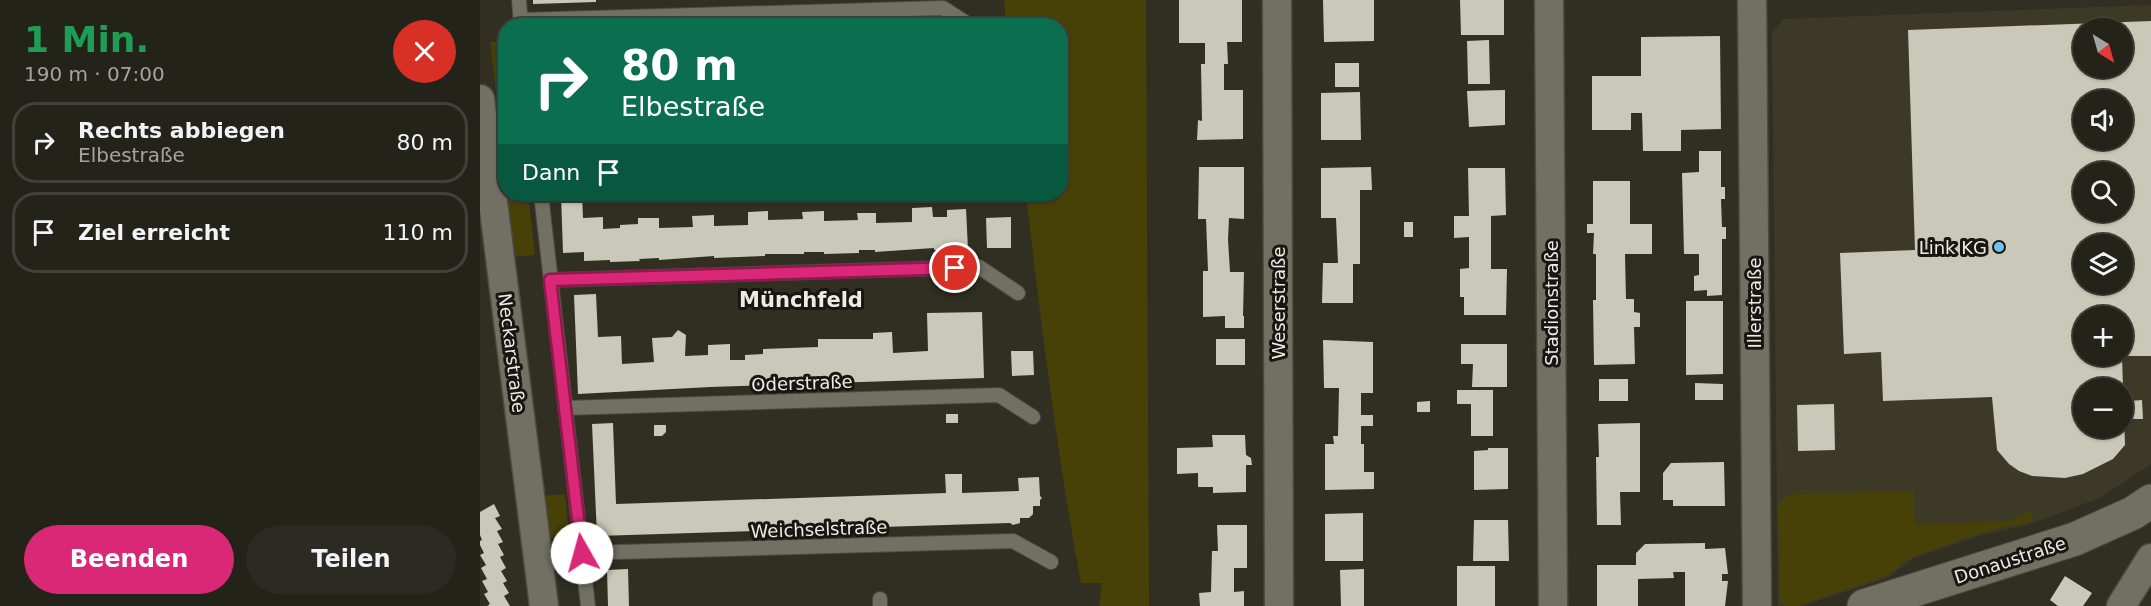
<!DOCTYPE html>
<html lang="de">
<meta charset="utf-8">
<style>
:root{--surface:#24231a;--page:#2c2b23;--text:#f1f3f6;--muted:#a3a4a2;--line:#414039;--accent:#db2777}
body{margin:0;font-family:"DejaVu Sans",sans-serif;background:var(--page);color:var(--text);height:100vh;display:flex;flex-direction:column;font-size:22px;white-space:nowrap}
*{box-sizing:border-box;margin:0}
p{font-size:20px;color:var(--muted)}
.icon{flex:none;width:33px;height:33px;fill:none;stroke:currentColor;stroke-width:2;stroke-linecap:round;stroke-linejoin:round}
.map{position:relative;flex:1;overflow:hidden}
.panel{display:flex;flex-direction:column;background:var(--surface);width:480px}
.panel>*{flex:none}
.top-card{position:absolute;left:18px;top:18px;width:570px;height:183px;border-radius:24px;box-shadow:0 2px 4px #0004,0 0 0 2px var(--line);background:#0b6e4f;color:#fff;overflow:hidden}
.needle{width:39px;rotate:143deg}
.controls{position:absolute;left:1593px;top:18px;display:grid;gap:12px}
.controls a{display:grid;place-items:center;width:60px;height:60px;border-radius:50%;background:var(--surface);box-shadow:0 2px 4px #0004,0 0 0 2px var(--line);font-size:30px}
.pin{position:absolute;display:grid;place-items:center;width:51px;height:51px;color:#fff;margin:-26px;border:3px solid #fff;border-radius:50%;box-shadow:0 2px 6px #0007}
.me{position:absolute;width:66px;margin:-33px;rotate:353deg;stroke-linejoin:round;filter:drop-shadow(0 0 4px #0008)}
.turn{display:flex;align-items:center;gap:21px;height:126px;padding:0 24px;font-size:27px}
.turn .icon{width:78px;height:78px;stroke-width:2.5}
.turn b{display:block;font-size:42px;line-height:51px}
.then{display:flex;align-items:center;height:57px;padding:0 24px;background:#0003;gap:12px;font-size:22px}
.round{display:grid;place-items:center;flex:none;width:63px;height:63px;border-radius:32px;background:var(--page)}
.head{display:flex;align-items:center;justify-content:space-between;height:102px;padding:0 24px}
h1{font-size:36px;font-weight:700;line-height:45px;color:#1e9e55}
.primary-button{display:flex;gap:12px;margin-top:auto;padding:12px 24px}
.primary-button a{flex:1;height:69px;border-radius:36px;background:var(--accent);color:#fff;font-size:24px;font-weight:700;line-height:69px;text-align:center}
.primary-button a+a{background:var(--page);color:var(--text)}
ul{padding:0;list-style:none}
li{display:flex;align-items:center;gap:18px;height:81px;margin:0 12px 9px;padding:0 12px;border:3px solid var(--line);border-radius:24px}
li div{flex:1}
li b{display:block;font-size:22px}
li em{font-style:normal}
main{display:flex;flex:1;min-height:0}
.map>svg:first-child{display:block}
.built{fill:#3c3a27;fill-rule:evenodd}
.green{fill:#484107}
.building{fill:#cac8b9;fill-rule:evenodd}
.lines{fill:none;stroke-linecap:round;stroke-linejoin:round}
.service-casing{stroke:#4b4a3f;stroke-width:16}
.minor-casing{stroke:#4b4a3f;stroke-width:31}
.tertiary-casing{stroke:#4b4a3f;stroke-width:35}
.service{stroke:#727063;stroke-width:14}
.minor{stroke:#727063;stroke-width:28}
.tertiary{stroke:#727063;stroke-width:33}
.route-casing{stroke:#8e194d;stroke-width:15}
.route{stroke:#db2777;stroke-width:10}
.poi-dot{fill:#70c2f4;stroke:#171611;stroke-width:2}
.labels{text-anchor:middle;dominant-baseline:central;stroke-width:6;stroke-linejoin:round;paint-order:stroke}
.poi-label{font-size:18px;fill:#edece4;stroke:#171611;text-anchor:end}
.street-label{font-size:18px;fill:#edece4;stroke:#171611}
.quarter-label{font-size:21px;font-weight:bold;fill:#edece4;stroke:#171611}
</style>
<main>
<section class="panel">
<div class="head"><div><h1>1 Min.</h1><p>190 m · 07:00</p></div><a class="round" style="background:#d93025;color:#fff"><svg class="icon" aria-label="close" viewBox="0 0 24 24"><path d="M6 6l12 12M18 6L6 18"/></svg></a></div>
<ul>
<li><svg class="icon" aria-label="right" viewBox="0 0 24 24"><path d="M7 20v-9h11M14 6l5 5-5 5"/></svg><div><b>Rechts abbiegen</b><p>Elbestraße</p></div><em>80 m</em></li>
<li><svg class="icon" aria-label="arrive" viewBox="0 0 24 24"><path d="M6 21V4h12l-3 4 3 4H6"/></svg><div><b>Ziel erreicht</b></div><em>110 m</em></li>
</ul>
<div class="primary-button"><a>Beenden</a><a>Teilen</a></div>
</section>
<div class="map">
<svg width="1671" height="606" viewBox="0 0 1671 606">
<rect width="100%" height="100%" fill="#302f22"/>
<path class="built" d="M1671 5V464L1620 498 1550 524 1503 535 1434 558 1407 578 1322 606H1298L1292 32 1304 19ZM1604 28H1642V68H1604ZM1604 100H1642V140H1604ZM1604 172H1642V212H1604ZM1604 244H1642V284H1604ZM1604 316H1642V356H1604ZM1604 388H1642V428H1604Z"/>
<path class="green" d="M524 0H666L669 606H619L622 583H601C577 454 561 324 546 194H580V26L526 25Z
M25 40H26L25 140 21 133 10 42Z
M26 194H48L55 255 34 257Z
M1434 491 1435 525 1528 521 1551 511 1552 521 1502 532 1431 557 1408 575 1316 606H1305L1300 602 1298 508C1300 499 1304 497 1313 494Z
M85 494 89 534 84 540 76 541 69 536 63 496Z"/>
<path class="building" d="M53 0H116V2L53 4Z
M699 0H762V42H747L748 64H744V90H763V139L717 140 718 120 722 121 721 64H725V43H699Z
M843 0H894V41L844 42Z
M980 0H1024V35H981Z
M1671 21V356H1642V316H1604V356H1642L1643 388H1604V428H1642V415H1644L1645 445 1633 459 1603 474 1585 478 1552 476 1539 471 1529 464 1517 450 1512 397 1403 401 1401 352 1364 354 1360 253 1435 250 1428 30ZM1604 28H1642V68H1604ZM1604 100H1642V140H1604ZM1604 172H1642V212H1604ZM1604 244H1642V284H1604Z
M1240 36 1241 129 1201 130V151H1163L1162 113H1151V130H1112V76H1161V37Z
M1009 40 1010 84H988L987 41Z
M855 63H879V87H855Z
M1025 90V125L989 127 987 91Z
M880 92 881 140H841V93Z
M1219 151H1241V187H1245V199H1241L1242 227H1246V239H1242V295L1227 296V290L1214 291V276L1219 275V254H1204L1202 173 1219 172Z
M719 167H764V219L749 218 748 240 750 272H764L763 316H764V328H745V316L723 317V271H728L726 219H718Z
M891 167 892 190H880V264H873V303H842L843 263H858L856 218H841V168Z
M988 168H1025L1026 215 1011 216V269H1027L1026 315H984V297H980V269L989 268V237L974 238V216H989Z
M1113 181H1150V224H1172V254H1145L1146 299H1154V312L1160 313V327H1154L1155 364 1114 365 1113 300H1116V254H1113L1114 233H1107V224H1113Z
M81 194H102L103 218 123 217V229L140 228V225L158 224V218H179V228L213 227 212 216 234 215V226L268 225V212L288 211V220L323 219 322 212 344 211V221L378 220 377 213H396V223L432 222V208L452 207 453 217H467V210L486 209 488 249 454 250V248L395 252V250H379V253L344 254V252H324V254H285V256L234 258V256L179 260V258L159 259 160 261 130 262V260L104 261V252L83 253Z
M531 217V248H507L506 218Z
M924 222H933V237H924Z
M116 294 118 337 141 336 142 364 174 362 172 338 192 337 198 330 206 335 205 356 228 355V345L250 344V360H265V355L283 354V349L338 347V339H393V333L412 332 413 353 448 351 447 313 502 312 504 378 230 387 98 394 94 295Z
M1206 301H1243V374L1206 375Z
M736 339H765V365H736Z
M843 340 893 342V393H881V415H893V426H881V444H884V472H894V489L845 490V444H854L853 436H858L859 388H844Z
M981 344H1027V387H992L993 364H981Z
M531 351H553L554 375 532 376Z
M1119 379H1148V401H1119Z
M1215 383 1243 384V400H1215Z
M977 390H1013V436H991V404H977Z
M1662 400 1663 419H1651L1650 401Z
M950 401V412H937V402Z
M1354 404 1355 450 1318 451 1317 405Z
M466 414H478V423H466Z
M133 423 136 504 466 493 465 474H482V493L539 491 538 478 559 477 560 496 562 498 560 500V506H553V514L549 518H540V523L533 525 530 523 117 536 112 424Z
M1160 423V492H1140L1141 525H1117L1116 457H1119L1118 424Z
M174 425H186V432L182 436H174Z
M732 435H765L766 455 771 458 772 465H766V492L733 493V487H718V473L697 474V448L733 447Z
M1008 448H1028V489L994 490V451L1008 450Z
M1244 462 1245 506H1193V500H1183V473L1191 463Z
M14 504 20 516 15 518 22 529 17 531 23 542 18 544 24 555 20 557 26 568 21 571 27 581 23 583 29 593 24 596 30 606H7L10 604 4 594 8 592 2 581 7 579 1 568 6 565 0 555 4 553 0 545V541L2 540 0 535V512Z
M883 513V561H845V514Z
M994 520H1028L1029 561H993Z
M737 525H767V568H754V592L764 591V606H720L719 593 731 592 732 551H738Z
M1225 543V549L1245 548 1248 574H1242V581H1248L1245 606H1205V572H1193L1194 578 1158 579V606H1117V565H1156V553L1165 544Z
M977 566H1015V606H977Z
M148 569 149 606H128L127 570Z
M884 569V606H861L860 570Z
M1585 576 1612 593 1603 606H1578L1570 600Z"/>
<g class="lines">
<defs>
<path id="service" d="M39 0 41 26
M41 20 463 8 491 26
M61 194 108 606
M71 280 499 267 538 293
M85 408 519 395 553 417
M58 558 102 553 533 541 571 562
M400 599V606"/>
<path id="minor" d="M797 0 799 606
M1069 0 1073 606
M1272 0 1277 606
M0 99 64 606
M1641 606 1671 558"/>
<path id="tertiary" d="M1384 606 1595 539 1653 513 1671 501"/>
</defs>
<use href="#service" class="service-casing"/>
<use href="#minor" class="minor-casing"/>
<use href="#tertiary" class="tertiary-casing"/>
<use href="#service" class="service"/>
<use href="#minor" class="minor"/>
<use href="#tertiary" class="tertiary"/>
</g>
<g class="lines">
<defs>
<path id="route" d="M102 553 70 280 475 268"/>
</defs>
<use href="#route" class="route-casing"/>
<use href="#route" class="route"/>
</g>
<circle class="poi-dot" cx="1519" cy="247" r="6"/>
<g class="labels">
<g class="poi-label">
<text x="1507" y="247">Link KG</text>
</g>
<g class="street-label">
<text transform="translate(798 303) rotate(-90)">Weserstraße</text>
<text transform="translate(1071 303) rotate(-90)">Stadionstraße</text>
<text transform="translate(1274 303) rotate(-90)">Illerstraße</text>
<text transform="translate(32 353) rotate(83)">Neckarstraße</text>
<text transform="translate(322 383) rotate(-2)">Oderstraße</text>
<text transform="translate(339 529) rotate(-2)">Weichselstraße</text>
<text transform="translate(1530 560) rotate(-18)">Donaustraße</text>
</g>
<g class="quarter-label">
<text x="321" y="300">Münchfeld</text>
</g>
</g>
</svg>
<div class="controls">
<a><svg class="needle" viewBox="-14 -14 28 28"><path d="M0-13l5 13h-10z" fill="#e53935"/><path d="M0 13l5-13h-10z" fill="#a3a4a2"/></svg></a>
<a><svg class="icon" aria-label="sound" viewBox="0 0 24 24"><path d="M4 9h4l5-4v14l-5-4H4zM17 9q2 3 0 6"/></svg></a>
<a><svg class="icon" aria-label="search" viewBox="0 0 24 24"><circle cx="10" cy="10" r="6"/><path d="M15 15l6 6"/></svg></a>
<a><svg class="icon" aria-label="layers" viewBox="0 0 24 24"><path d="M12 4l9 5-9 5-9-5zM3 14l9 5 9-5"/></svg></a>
<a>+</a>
<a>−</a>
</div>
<div class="pin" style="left:475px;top:268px;background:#d93025"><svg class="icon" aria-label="arrive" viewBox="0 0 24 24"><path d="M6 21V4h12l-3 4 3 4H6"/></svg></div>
<svg class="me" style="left:102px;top:553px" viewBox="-20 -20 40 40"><circle r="19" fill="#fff"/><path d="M0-13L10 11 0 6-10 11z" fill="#db2777"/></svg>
<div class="top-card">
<div class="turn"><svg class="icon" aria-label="right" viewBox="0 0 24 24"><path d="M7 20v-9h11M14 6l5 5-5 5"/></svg><div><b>80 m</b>Elbestraße</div></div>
<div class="then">Dann<svg class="icon" aria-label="arrive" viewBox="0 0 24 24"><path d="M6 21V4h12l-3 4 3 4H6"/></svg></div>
</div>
</div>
</main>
